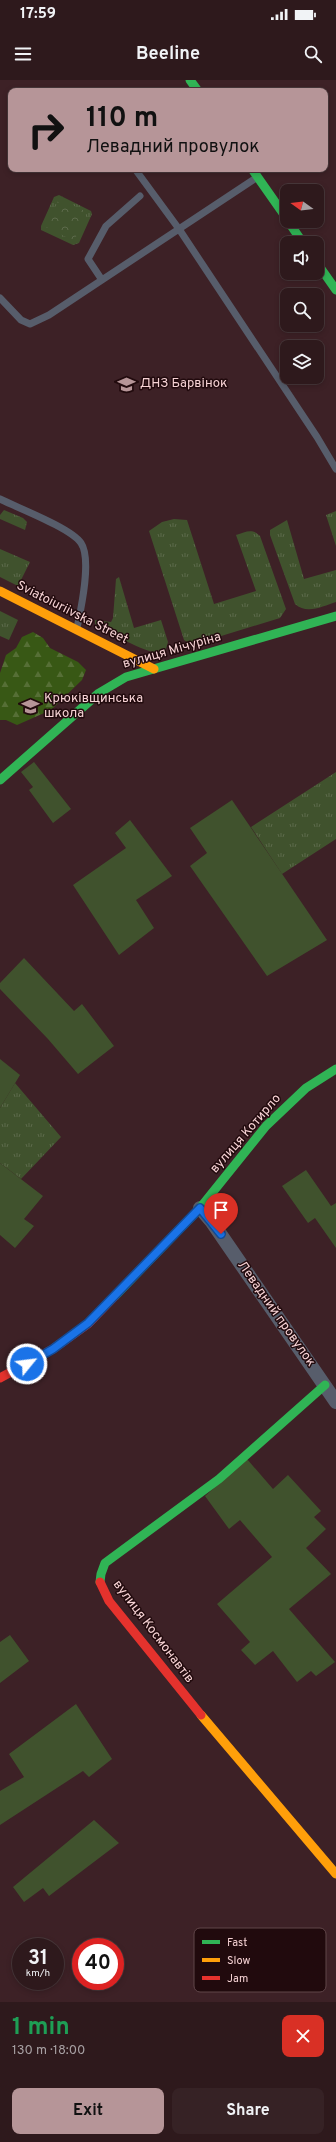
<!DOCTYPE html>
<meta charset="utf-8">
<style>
:root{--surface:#2e191c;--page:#362225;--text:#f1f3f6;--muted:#a7a0a3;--line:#49383b;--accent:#b69598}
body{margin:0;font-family:Overpass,sans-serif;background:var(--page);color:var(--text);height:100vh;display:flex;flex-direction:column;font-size:15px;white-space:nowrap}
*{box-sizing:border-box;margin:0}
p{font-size:13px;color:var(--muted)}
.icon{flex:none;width:22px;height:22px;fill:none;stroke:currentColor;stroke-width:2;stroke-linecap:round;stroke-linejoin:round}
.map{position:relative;height:1922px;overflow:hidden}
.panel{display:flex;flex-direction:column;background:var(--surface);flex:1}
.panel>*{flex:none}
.guide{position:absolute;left:8px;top:8px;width:320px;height:84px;border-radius:8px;box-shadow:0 2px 6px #0003,0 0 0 1px var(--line);background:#b69598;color:#111;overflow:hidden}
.needle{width:26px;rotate:285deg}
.buttons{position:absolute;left:280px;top:104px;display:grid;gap:8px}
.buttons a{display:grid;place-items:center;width:44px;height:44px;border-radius:8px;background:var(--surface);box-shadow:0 2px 6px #0003,0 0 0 1px var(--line);font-size:20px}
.speed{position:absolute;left:12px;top:1858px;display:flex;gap:8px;font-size:20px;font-weight:700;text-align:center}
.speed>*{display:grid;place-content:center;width:52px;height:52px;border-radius:50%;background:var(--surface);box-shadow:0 2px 6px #0003,0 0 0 1px var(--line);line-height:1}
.speed small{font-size:10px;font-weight:400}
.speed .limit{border:6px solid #d22;background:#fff;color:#111}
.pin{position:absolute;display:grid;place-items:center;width:34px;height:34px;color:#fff;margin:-41px -17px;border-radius:50% 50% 50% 0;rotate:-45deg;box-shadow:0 0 4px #0007}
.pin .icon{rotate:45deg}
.me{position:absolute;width:44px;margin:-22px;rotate:61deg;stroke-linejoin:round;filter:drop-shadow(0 0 3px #0008)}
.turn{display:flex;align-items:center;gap:14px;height:84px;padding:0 12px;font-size:18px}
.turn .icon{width:52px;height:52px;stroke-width:2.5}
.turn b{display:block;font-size:28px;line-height:34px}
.round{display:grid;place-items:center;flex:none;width:42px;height:42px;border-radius:8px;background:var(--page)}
.head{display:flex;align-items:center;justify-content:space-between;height:68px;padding:0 12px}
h1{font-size:24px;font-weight:700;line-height:30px;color:#1e9e55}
.cta{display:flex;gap:8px;margin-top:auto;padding:8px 12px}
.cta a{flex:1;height:46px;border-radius:8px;background:var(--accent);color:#111;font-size:16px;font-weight:700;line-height:46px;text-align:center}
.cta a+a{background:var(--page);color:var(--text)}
.status{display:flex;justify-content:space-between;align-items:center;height:28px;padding:0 20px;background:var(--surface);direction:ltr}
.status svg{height:11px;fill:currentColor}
header{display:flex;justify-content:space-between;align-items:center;height:52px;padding:0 12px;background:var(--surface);font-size:18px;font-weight:700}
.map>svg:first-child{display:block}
.grass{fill:url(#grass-tufts)}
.forest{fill:url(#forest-firs)}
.park{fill:url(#park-crowns)}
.garden{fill:#40522d}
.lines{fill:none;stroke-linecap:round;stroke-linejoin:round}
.lane{stroke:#575d6b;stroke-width:7}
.street{stroke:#575d6b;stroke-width:14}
.fast{stroke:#30b455;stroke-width:9}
.slow{stroke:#ff9f0a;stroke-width:9}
.jam{stroke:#e5322d;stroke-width:9}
.route-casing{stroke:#114b97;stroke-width:10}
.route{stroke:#1a73e8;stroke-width:7}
.labels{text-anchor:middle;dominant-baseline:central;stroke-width:3;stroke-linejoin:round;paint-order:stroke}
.poi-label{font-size:13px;fill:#f7d3d5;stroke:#210a0d;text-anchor:start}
.street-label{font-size:13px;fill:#f7d3d5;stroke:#210a0d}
.key{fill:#210a0d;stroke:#614649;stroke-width:1}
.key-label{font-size:11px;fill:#f7d3d5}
</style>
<div class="status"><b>17:59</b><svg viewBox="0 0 49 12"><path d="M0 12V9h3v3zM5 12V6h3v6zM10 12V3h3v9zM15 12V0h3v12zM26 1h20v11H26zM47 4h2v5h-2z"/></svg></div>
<header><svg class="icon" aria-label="menu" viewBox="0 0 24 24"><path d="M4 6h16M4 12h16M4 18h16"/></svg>Beeline<svg class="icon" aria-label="search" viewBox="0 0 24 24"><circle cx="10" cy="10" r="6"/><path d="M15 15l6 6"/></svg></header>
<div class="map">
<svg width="336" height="1922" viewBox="0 0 336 1922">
<defs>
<pattern id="grass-tufts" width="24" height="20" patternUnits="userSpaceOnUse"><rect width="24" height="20" fill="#40522d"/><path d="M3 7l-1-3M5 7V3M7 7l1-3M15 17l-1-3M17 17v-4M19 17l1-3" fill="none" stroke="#5c6a4b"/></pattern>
<pattern id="forest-firs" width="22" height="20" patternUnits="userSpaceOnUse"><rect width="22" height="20" fill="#385815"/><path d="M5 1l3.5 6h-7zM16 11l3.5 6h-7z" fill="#566f36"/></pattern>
<pattern id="park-crowns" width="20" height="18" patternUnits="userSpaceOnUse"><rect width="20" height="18" fill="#40522d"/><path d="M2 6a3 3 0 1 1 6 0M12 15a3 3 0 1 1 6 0" fill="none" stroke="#5c6a4b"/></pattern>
</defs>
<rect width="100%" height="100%" fill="#3d2126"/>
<path class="grass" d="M59 115 91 131 92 134 79 163 73 165 41 150V146L54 117Z
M4 430 23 438 27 442 25 450 0 439V435Z
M336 431V466L326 435Z
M174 439 187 440 214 524 256 511 236 455C246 452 252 448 260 456L286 529 280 538 192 565 184 560 149 451 162 442Z
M287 440 304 499 336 490V522C323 526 307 535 295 524L270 455V450Z
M0 469 30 482 18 506 0 497Z
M119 497 134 548 161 540 168 562 165 572C149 577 110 552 95 544V540L111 542 113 538 116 499Z
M0 531 18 540 9 560 0 556Z
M336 692V759L282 794 251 747Z
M15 1003 61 1057 21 1099 0 1083V1028Z"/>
<path class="forest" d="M33 552 43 558 50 568 78 582 86 590 82 600 51 630 17 645 6 640H0V593L6 575 16 568 22 557Z"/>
<path class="park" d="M59 119 87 132 74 161 46 147Z"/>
<path class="garden" d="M34 682 71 729 53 743 29 710 33 707 21 692Z
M232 720 327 860 267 896 190 786 207 773 190 748Z
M130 740 172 796 136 820 154 848 119 875 73 805 126 768 115 753Z
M24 878 74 931 82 924 114 966 78 994 48 959 0 909V903Z
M0 979 20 995 0 1028Z
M0 1083 43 1116 24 1139 34 1146 15 1168 0 1155Z
M306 1090 331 1126 336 1123V1168L315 1138 308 1143 282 1106Z
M247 1379 273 1409 288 1395 321 1431 314 1437 326 1449 306 1468 331 1494 289 1529 335 1582 316 1596 311 1591 297 1602 273 1571 255 1585 241 1570 250 1562 217 1524 272 1477 240 1440 229 1449 205 1416Z
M10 1555 29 1581 0 1603V1562Z
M76 1624 112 1679 89 1697 83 1691 0 1745V1711L24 1697 9 1674Z
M94 1740 119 1763 49 1816 43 1808 24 1822 13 1807Z"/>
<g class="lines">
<path class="lane" d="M135 89 179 149 317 357 336 389
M102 200 88 179 106 146 140 116
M0 218 21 240 30 244 49 235 256 98
M0 419C18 428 71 448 81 463 92 479 81 529 77 548"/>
<path class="street" d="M200 1128 212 1142 336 1322"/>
<path class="fast" d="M190 0 198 11
M252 89 287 139
M288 141 303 163
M317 183 336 210
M0 700 99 613 126 597 336 536
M115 1216 200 1128 266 1046 306 1008 336 989
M100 1502 101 1494 105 1483 219 1399 325 1305"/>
<path class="slow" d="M0 511 154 589
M201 1635 336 1794"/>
<path class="jam" d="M0 1298 53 1269 89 1243 115 1216
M100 1502 109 1521 201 1635"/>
</g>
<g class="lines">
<defs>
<path id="route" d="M27 1284 53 1269 88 1243 200 1128 221 1154"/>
</defs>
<use href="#route" class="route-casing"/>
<use href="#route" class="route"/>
</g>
<defs>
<symbol id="school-bare" viewBox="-9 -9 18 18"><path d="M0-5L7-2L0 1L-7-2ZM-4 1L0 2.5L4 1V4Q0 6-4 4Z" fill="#b69598" stroke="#210a0d" stroke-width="2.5" paint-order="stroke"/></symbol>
</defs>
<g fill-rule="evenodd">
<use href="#school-bare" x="114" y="292" width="25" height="25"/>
<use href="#school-bare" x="18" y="614" width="25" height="25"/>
</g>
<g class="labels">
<g class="poi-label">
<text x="140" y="304">ДНЗ Барвінок</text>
<text x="44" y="619">Крюківщинська<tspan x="44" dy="15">школа</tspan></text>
</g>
<g class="street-label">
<text transform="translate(72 533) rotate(27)">Sviatoiuriivska Street</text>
<text transform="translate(172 571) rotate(-16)">вулиця Мічуріна</text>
<text transform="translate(246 1054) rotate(-49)">вулиця Котирло</text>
<text transform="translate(276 1234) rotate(55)">Левадний провулок</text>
<text transform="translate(153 1552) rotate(53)">вулиця Космонавтів</text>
</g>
</g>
<rect x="194" y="1848" width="132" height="64" rx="6" class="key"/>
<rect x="202" y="1860" width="18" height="4" fill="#30b455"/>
<rect x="202" y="1878" width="18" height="4" fill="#ff9f0a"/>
<rect x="202" y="1896" width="18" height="4" fill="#e5322d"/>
<g class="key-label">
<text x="227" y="1866">Fast</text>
<text x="227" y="1884">Slow</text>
<text x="227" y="1902">Jam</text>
</g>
</svg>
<div class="buttons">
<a><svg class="needle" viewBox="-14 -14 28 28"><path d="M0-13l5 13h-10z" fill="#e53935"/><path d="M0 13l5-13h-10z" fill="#a7a0a3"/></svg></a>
<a><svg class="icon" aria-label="sound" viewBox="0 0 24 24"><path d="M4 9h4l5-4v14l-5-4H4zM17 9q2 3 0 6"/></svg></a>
<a><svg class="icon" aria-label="search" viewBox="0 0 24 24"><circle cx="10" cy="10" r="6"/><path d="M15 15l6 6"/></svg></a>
<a><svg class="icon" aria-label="layers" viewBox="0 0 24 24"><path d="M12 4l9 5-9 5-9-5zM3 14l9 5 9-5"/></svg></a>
</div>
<div class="speed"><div>31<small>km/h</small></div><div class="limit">40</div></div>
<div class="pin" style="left:221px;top:1154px;background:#d93025"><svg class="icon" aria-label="arrive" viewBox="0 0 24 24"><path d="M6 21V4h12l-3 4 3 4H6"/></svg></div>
<svg class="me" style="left:27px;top:1284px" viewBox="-20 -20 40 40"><circle r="17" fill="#1a73e8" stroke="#fff" stroke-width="3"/><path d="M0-11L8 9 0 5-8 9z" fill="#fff"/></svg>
<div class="guide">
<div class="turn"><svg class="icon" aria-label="right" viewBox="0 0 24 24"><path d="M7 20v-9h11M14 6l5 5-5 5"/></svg><div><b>110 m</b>Левадний провулок</div></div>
</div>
</div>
<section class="panel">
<div class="head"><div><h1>1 min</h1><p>130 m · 18:00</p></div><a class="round" style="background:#d93025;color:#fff"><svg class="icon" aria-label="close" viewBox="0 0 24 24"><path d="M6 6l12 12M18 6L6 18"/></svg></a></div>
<div class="cta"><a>Exit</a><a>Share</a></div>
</section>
